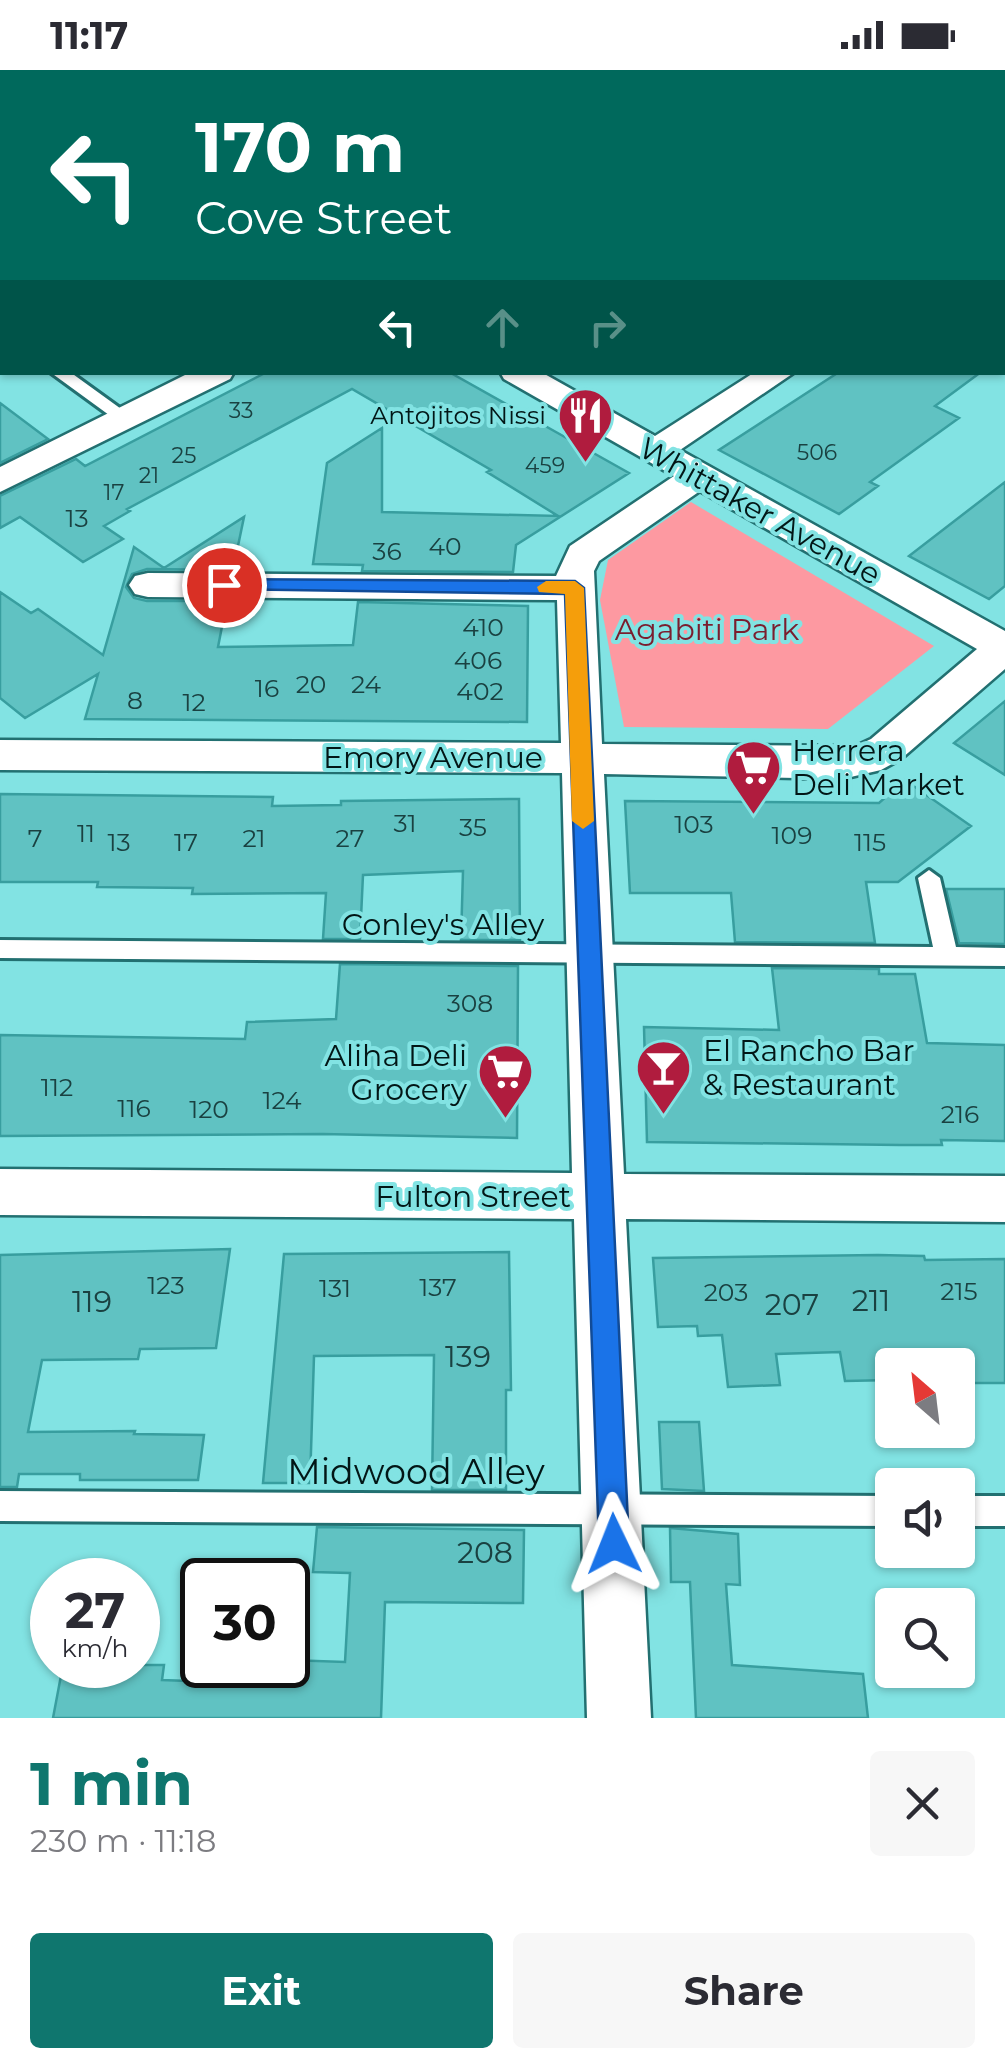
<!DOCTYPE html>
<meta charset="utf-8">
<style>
:root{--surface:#fff;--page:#f7f7f7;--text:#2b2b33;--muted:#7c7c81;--accent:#0f766e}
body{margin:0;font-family:Montserrat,sans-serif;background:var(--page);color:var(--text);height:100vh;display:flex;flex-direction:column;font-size:38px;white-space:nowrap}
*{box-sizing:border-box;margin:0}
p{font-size:32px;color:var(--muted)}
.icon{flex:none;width:55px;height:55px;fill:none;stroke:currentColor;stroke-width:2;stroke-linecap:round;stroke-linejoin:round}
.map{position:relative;height:1648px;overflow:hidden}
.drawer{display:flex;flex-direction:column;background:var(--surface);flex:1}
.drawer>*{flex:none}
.hud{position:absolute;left:0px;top:0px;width:1005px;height:305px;box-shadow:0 2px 8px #0004;background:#00695c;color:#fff;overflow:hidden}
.needle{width:65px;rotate:332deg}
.buttons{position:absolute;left:875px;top:1278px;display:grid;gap:20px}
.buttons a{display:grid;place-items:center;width:100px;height:100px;border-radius:10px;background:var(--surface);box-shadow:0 2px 8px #0004;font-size:50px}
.speed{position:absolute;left:30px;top:1488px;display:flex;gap:20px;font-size:50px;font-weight:700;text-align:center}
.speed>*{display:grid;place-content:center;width:130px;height:130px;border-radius:50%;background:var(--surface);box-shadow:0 2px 8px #0004;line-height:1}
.speed small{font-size:25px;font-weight:400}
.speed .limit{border:5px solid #111;border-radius:15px;background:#fff;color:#111}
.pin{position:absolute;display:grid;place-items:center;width:85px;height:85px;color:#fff;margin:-42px;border:5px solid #fff;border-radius:50%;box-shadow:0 2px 10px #0007}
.me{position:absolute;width:110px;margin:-55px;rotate:358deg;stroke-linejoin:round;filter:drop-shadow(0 0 8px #0008)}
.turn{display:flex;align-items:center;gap:35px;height:210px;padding:0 30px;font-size:45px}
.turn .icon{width:130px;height:130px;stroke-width:2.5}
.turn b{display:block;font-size:70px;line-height:85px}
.lanes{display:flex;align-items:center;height:95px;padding:0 30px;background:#0003;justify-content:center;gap:50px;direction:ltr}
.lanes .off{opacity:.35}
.round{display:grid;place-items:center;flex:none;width:105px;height:105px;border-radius:10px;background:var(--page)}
.overview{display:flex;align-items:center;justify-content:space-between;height:170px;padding:0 30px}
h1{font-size:60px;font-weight:700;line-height:75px;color:var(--accent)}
.action{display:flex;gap:20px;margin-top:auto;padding:20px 30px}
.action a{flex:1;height:115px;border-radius:10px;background:var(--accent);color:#fff;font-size:40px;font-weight:700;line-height:115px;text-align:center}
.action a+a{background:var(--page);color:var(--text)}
.status{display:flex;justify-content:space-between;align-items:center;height:70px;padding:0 50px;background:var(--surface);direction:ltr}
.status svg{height:28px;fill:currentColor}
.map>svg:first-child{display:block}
.green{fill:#fd99a1}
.building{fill:#60c2c2;stroke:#389e9f;stroke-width:2.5}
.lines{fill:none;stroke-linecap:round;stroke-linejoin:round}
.lane-casing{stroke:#227071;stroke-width:6}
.street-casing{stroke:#227071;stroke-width:5}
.lane{fill:#fff;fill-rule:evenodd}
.street{fill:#fff;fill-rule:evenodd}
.route{fill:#1a73e8;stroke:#114b97;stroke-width:2.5}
.slow{fill:#f59e0b}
.labels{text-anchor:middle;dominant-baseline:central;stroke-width:8;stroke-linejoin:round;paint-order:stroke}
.far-number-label{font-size:22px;fill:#1a4141}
.far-poi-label{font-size:25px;fill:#021616;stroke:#82e3e3;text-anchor:end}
.number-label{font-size:25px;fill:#1a4141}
.street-label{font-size:30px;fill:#021616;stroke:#82e3e3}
.park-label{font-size:30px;fill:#7b1d2e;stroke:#82e3e3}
.poi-label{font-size:30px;fill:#021616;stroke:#82e3e3;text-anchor:start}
.near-number-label{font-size:30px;fill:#1a4141}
.near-street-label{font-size:35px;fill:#021616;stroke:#82e3e3}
</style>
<div class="status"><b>11:17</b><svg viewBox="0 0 49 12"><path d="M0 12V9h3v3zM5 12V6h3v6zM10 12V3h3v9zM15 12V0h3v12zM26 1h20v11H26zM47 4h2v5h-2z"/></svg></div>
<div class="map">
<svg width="1005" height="1648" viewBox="0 0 1005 1648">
<rect width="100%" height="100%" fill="#82e3e3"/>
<path class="green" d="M691 432 934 576 828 659 624 657 600 530 608 490Z"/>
<path class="building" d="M267 302H449L629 403 516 475 513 502 362 501 363 495 313 494 327 393 382 358V442L558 446 487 402 491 400 352 319 127 439 130 441 104 456 123 469 83 492 20 447 0 458V426L76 389 85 396Z
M839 302H981L935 336 959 348 870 412 878 416 839 444 719 380Z
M0 333 48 369 0 393Z
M1005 412V516L989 529 909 486Z
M244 447 233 500 147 499 132 504 126 517 134 528 147 531H227L218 577 353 575 358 532 528 536 527 652 85 649 98 604 25 648 0 628V522L31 543 38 539 103 585 134 477 164 498Z
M1005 631V705L954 673Z
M905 710 971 756 898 812H866L875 873 735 872 731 823H630L625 731 879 733Z
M0 724 273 727 272 736 341 735V731L519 729 520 870H461L463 801 363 805 360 869H323L326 823 192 824 193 818 97 817 98 812H0Z
M946 819H1005V874L959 873Z
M340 894 518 896 517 1068 322 1064 0 1066V965L245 969 247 952 336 949Z
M772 898 879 899V904H915L927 973 1005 975V1071L941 1070 942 1075H900L647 1072 644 957 779 960Z
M230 1179 216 1278 140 1279 138 1289 42 1290 28 1362 135 1361 134 1364 204 1365 198 1410H80V1404H19L17 1417H0V1185Z
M509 1182 511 1320H506V1420H432L434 1285 314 1286 310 1413H263L284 1184Z
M878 1185 924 1186 925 1190 1005 1189V1313H973L969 1295H892V1310L845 1311 840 1282 776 1284 780 1315 728 1317 722 1265 698 1266 697 1256 658 1257 653 1188Z
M659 1352H699L704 1421 662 1419Z
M317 1457 524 1460 523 1533 385 1532 381 1648H53L63 1595H164L162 1610 243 1613 245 1595H288V1590L345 1592 350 1503 313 1502Z
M670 1458 738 1464 740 1515 726 1514 732 1595 863 1604 868 1648H696L690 1512H671Z"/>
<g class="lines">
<defs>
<path id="lane" d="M1005 2V10L1002 11V3Z
M50 302H70L135 349 126 354 120 353Z
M929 800 940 808 956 877 1005 878V896L0 888V870L933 877 918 808Z
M0 1421 892 1426V1456L0 1451Z
M958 1426H1005V1456H958Z"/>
<path id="street" d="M0 0H27L28 2H2V6Z
M722 0H753L754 2H723Z
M2 77V95L0 96V78Z
M1002 104 1005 105V123L1002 122Z
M1005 151V169L1002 170V152Z
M191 302H234L230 309 0 422V397Z
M500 302H541L655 366 755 302H795L680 380 1005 561V599L901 689 881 700 842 709 604 704 624 1104 1005 1106V1152L626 1149 651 1648H587L574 1149 0 1145V1099L572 1103 562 703 0 700V670L561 673 557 530 148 527 135 524 129 515 135 506 148 503 556 506 570 476 674 406 504 309ZM700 421 977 579 871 669 856 676 602 674 594 501 599 491Z"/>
</defs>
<use href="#lane" class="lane-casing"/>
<use href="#street" class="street-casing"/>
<use href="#lane" class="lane"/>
<use href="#street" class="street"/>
</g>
<path class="route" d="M224 509 575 511 584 518 629 1474 624 1485 614 1489 603 1485 599 1474 565 524 217 519 214 515Z"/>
<path class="slow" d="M546 511H575L584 518 594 751 583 759 572 751 565 524 539 522 537 517Z"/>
<defs>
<symbol id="restaurant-pin" viewBox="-11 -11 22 30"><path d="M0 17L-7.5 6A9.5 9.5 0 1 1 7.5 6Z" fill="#b01c3e" stroke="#82e3e3"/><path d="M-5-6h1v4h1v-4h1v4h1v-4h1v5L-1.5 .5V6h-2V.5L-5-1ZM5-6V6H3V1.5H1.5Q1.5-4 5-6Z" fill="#fff"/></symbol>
<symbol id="supermarket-pin" viewBox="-11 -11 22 30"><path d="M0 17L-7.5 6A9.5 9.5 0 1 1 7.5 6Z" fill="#b01c3e" stroke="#82e3e3"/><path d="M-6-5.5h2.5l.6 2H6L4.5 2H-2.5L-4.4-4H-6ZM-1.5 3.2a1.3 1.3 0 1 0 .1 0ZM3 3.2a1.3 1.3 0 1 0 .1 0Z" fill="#fff"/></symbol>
<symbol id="bar-pin" viewBox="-11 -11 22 30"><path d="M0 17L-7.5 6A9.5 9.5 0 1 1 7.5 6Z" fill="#b01c3e" stroke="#82e3e3"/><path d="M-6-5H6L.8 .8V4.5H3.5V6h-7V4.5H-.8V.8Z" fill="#fff"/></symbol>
</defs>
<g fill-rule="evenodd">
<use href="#restaurant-pin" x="554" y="314" width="63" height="86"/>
<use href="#supermarket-pin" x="722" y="666" width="63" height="86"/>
<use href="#bar-pin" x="632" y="966" width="63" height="86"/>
<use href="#supermarket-pin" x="474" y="970" width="63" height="86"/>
</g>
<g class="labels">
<g class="far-number-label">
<text x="241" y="340">33</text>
<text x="817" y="382">506</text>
<text x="184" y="385">25</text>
<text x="545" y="395">459</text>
<text x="149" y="405">21</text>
<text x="114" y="422">17</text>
</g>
<g class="far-poi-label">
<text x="546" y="345">Antojitos Nissi</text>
</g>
<g class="number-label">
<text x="77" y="448">13</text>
<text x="445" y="476">40</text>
<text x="387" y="481">36</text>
<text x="483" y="557">410</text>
<text x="478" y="590">406</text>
<text x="311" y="614">20</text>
<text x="366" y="614">24</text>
<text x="267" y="618">16</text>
<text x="480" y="621">402</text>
<text x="135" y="630">8</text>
<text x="194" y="632">12</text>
<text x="405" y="753">31</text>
<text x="694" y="754">103</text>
<text x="473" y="757">35</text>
<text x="86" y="763">11</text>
<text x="792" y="765">109</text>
<text x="35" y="768">7</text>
<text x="254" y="768">21</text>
<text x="350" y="768">27</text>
<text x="119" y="772">13</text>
<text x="186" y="772">17</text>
<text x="870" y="772">115</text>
<text x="470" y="933">308</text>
<text x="57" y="1017">112</text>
<text x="282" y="1030">124</text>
<text x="134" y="1038">116</text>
<text x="209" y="1039">120</text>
<text x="960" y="1044">216</text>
<text x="166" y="1215">123</text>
<text x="438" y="1217">137</text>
<text x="335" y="1218">131</text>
<text x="959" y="1221">215</text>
<text x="726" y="1222">203</text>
</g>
<g class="street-label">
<text transform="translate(760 441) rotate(29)">Whittaker Avenue</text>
<text x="433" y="687">Emory Avenue</text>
<text x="443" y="854">Conley's Alley</text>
<text x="473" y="1126">Fulton Street</text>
</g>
<g class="park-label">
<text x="707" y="559">Agabiti Park</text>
</g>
<g class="poi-label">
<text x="792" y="680">Herrera<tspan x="792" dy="34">Deli Market</tspan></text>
<text x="703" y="980">El Rancho Bar<tspan x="703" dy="34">&amp; Restaurant</tspan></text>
<text x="467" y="985" text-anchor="end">Aliha Deli<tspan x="467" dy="34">Grocery</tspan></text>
</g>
<g class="near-number-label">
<text x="871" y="1230">211</text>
<text x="92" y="1231">119</text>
<text x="792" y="1234">207</text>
<text x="468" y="1286">139</text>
<text x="485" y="1482">208</text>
</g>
<g class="near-street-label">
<text x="416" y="1401">Midwood Alley</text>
</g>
</g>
</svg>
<div class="buttons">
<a><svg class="needle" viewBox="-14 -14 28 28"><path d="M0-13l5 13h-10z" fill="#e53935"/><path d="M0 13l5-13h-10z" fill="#7c7c81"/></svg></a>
<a><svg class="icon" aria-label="sound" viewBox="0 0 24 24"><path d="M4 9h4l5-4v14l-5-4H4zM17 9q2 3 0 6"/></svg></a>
<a><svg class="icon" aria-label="search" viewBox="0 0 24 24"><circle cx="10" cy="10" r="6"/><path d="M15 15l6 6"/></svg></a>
</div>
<div class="speed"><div>27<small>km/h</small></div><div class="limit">30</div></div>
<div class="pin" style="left:224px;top:515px;background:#d93025"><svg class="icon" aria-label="arrive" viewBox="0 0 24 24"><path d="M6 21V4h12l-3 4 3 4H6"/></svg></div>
<svg class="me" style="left:614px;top:1474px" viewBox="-20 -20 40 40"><path d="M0-17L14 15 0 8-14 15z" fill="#1a73e8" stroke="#fff" stroke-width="4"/></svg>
<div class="hud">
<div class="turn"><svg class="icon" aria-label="left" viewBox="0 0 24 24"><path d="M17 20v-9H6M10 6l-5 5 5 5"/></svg><div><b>170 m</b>Cove Street</div></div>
<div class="lanes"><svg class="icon" aria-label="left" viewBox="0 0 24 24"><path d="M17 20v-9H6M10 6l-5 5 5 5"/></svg><svg class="icon off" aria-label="ahead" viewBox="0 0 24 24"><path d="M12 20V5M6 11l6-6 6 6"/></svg><svg class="icon off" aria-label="right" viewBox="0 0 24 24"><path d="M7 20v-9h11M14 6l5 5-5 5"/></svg></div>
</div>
</div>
<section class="drawer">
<div class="overview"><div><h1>1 min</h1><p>230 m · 11:18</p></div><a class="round"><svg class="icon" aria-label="close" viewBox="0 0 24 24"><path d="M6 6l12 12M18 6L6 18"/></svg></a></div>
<div class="action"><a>Exit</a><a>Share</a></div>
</section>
